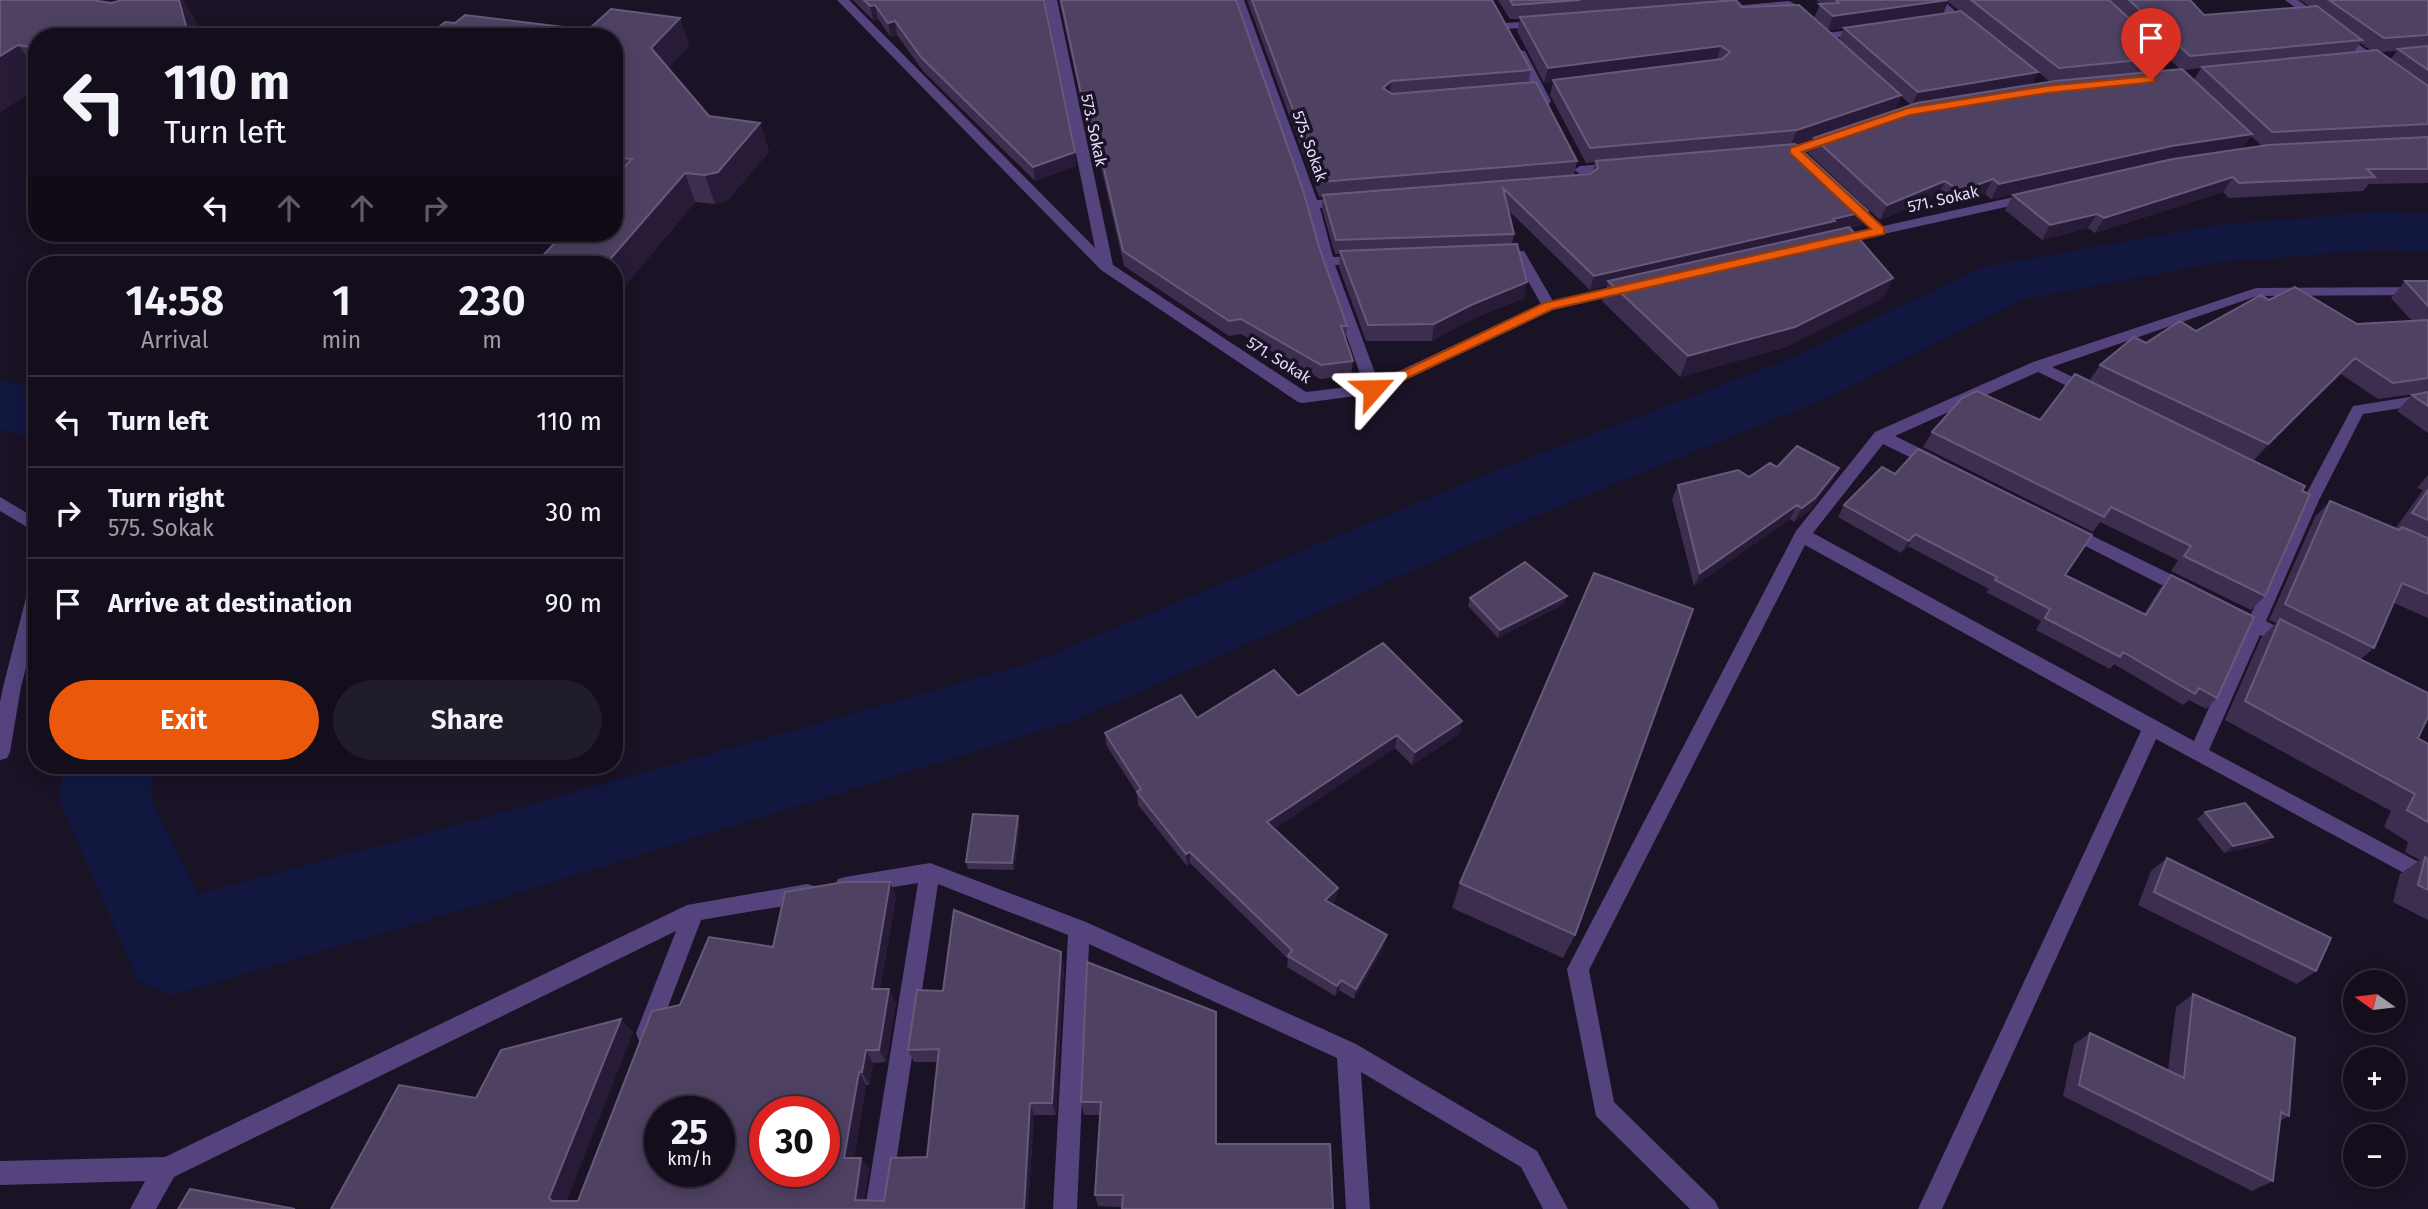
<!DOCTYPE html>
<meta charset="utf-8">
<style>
:root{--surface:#140e1c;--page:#211c29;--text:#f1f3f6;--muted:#9d9ca3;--line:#332e3b;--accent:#ea580c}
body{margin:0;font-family:"Fira Sans",sans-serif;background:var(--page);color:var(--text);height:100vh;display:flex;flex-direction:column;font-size:26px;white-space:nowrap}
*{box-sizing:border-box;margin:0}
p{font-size:23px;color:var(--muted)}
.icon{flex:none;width:38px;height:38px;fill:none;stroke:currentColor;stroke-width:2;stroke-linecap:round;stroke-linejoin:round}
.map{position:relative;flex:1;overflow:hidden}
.details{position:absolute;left:28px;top:256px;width:595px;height:518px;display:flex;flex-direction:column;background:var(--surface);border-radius:28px;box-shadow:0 4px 18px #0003,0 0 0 2px var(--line)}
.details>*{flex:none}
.hud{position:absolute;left:28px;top:28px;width:595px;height:214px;border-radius:28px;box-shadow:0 4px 18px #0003,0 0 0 2px var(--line);background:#140e1c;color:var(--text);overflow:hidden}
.needle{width:46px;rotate:284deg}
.buttons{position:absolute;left:2343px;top:970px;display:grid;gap:14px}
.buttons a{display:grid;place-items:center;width:63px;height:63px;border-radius:50%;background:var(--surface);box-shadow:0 4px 18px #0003,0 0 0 2px var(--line);font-size:35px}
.speed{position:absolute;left:644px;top:1096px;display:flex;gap:14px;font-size:35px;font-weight:700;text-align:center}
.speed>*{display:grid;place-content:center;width:91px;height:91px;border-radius:50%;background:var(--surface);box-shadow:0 4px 18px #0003,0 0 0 2px var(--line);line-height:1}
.speed small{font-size:18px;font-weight:400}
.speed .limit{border:10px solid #d22;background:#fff;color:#111}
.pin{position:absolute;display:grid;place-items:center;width:60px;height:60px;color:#fff;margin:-72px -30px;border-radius:50% 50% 50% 0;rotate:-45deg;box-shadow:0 0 7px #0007}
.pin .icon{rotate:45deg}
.me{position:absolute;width:77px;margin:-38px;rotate:65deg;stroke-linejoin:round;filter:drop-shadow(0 0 5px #0008)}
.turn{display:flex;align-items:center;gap:24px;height:147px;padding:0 21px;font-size:32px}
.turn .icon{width:91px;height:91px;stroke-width:2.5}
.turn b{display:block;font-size:49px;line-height:60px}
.lanes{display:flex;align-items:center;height:66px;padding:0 21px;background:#0003;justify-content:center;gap:35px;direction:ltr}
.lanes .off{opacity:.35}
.eta{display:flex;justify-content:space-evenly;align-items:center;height:119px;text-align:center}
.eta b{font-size:42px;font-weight:600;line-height:49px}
.action{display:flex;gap:14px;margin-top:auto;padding:14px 21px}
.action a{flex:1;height:80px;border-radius:42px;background:var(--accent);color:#fff;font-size:28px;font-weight:600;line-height:80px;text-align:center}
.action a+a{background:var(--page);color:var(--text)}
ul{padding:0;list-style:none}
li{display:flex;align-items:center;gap:21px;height:91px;padding:0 21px;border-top:2px solid var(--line)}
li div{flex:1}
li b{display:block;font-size:26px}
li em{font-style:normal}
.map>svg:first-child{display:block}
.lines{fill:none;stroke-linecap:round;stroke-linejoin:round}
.river{fill:#11173f;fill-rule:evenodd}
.minor{fill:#54437d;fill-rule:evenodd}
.wall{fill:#3d2e50;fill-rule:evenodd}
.shaded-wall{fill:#271b37}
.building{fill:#4f4162;stroke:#67597a;stroke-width:2;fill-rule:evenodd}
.route{fill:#ea580c;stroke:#983908;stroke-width:2}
.labels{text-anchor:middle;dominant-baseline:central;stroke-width:7;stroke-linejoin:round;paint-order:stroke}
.far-street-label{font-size:16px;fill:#e6dbfa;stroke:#1a1225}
</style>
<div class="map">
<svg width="2428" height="1209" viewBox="0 0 2428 1209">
<rect width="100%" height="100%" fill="#1a1225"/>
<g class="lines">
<path class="river" d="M2373 212 2428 213V251L2373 250 2216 263 2024 299 1832 396 1531 518 1076 720 475 906 173 995 138 981 59 800 64 765H154L151 799 198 894 475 820 1028 664 1477 478 1782 362 1983 267 2216 225Z
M0 380 37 388V438L0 430Z"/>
<path class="minor" d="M837 0H849L1095 248 1045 0H1057L1113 265 1306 392 1364 385 1320 261 1305 204 1232 0H1244L1317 200 1345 198 1352 202 1345 206 1320 208 1333 257 1362 256 1369 260 1362 264 1335 265 1378 381 1541 304 1515 258H1494V252L1524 251 1553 301 1629 284 1636 288 1634 291 1553 310 1378 393 1303 403 1298 402 1101 270Z
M1930 0H1943L1973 27 1963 29Z
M2285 0H2298L2387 65 2377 67Z
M1789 1 1795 4 1793 6 1733 12 1727 9 1733 6Z
M1541 21 1547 24 1545 26 1506 29 1500 26 1506 23Z
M1865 28 1871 31 1869 33 1827 39 1821 36 1827 33Z
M1515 49 1525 51 1551 101 1549 104 1539 101 1513 51Z
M1834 133 1840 137 1838 140C1821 146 1787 164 1771 152Z
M1616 163 1621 164V170L1580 174 1574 170 1580 166Z
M2032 193 2037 194V200L1834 245 1827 241 1834 237Z
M2428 287V295L2257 296 2052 367 2095 388 2098 392 2090 397 2038 372 1895 436 1940 458 1942 462 1940 466H1928L1883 444 1813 533 2194 741 2245 627 2225 617 2222 612 2225 607 2231 605 2251 614 2303 500 2353 406 2428 394V404L2363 414 2319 500 2266 621 2293 635 2296 640 2293 645 2287 647 2260 635 2209 750 2428 867V886L2156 739 1942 1209H1918L2141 731 1805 545 1589 970 1614 1102 1715 1201 1719 1209H1690L1596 1116 1567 969 1796 531 1875 432 2033 362 2256 288Z
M0 497 37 519V533L0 511Z
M2068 524 2193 585 2196 590 2193 595H2181L2062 534 2060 530Z
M37 583V625L21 687 10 752 7 758 0 760V702L3 687 28 590 31 585Z
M930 863 1086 922 1356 1044 1537 1151 1568 1209H1543L1521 1167 1361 1072 1370 1209H1346L1337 1058 1089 944 1077 1209H1053L1068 935 938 884 889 1209H865L918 883 845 895 838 893 835 886 838 879 845 877Z
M807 884 814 886 817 893 814 900 807 902 701 920 655 1041 647 1044 639 1041 636 1033 676 931 174 1177 156 1209H130L145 1181 0 1185V1161L165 1157 687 905Z"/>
</g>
<path class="wall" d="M0 0 111 3 123 0H183L198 25 202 37H37V88L0 112Z
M853 0H1044L1075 152 1076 166 1035 181 923 71 897 35 891 37 878 19 873 20Z
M1059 0H1236L1319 247 1347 326 1346 341 1353 361 1351 376 1320 379 1241 334 1229 336 1124 266 1099 158 1094 160Z
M1247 0H1492L1531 70 1528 83 1577 161 1574 175 1590 174 1593 171 1595 162 1586 163 1550 95 1553 82 1544 83 1517 31 1520 19H1510L1498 0H1721V2L1742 7 1814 18 1820 4 1816 0H2190L2204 15 2309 6 2300 0H2428V183L2369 184 2363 191 2229 198 2223 192 2095 233 2088 228 2042 240 2005 210 2013 195 2173 159 1991 199 1985 194 1953 206 1938 196 1880 220 1808 153 1814 138 1911 105 1901 96 1895 110 1793 144 1868 211 1861 225 1849 228 1893 278 1883 298 1786 347 1680 377 1602 301 1607 286 1590 290 1508 210 1514 234 1512 244 1524 298 1468 321 1432 341H1366L1339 267 1340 254H1335L1322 209 1323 197H1319ZM1948 2 1960 11 1943 13ZM1844 28 1839 40 1828 30ZM2360 43 2372 51 2353 53ZM2397 51 2390 60 2379 52ZM2169 59 2180 69 2163 71ZM2201 68 2194 80 2183 70ZM2037 71 2050 82 2031 85 2038 72ZM2251 136 2262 146 2242 149Z
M611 9 680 18 689 46 668 68 709 116 760 123 769 152 727 201 715 204 695 202 619 293H614V264H535L564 233H614V37H427L445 22 455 23 465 15 588 30Z
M2405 281H2428V392L2378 399 2341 374 2254 460 2135 404 2302 491 2265 596 2251 610 2171 571 2178 560 2100 522 2093 532 1923 447 1932 432 2040 420 2089 381 2100 365 2146 343 2196 331 2269 300 2357 324 2412 321 2391 298Z
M2428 392V433L2397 411 2412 395Z
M1777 467 1839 468 1831 482 1808 512 1794 522 1790 519 1694 586 1672 499 1678 485 1749 477Z
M2428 475V618L2394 603 2374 648 2361 659 2418 738 2428 744V920L2393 902 2400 874 2420 860 2405 852 2408 842 2384 827 2391 811 2225 720 2261 638 2276 623 2269 620 2315 517 2330 501 2395 529 2423 490 2417 488Z
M1844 505 2065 575 2144 614 2161 587 2171 575 2217 698 2206 709 2189 700 2183 705 2114 664 2110 669 2036 630 2041 621 1986 592 1989 589 1908 546 1901 553 1838 517Z
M1567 596 1564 604 1498 638 1468 606 1470 598Z
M1298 696 1462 721 1459 734 1412 765 1395 748 1274 829 1338 888 1336 899 1331 904 1384 946 1354 999 1339 990 1335 996 1287 967 1288 959 1190 863 1187 866 1138 805 1137 793 1106 745 1105 733 1197 718Z
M2205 812 2273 837 2264 844 2224 853 2197 819Z
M1018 816 1020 823 1014 870 968 869 966 862Z
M2167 858 2316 971 2297 984 2138 905 2151 871Z
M890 882 896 897 880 989 896 1003 886 1062 873 1063 869 1085H866L854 1158H861L869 1169 864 1201H884L927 1157 938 1062H914L908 1050 943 991 1064 966 1056 1115H1034L1028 1209H331L476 1098 633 1032 566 1201H578L680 1005 773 947Z
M1460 883 1575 935 1563 958 1452 908Z
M2193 994 2289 1116 2280 1121 2273 1181 2252 1191 2063 1096 2074 1044 2090 1033 2168 1070 2176 1007Z
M1216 1012 1122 1207 1098 1206 1095 1195 1101 1115H1084L1081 1102Z"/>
<path class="shaded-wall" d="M179 0H183L198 25 202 37H189Z
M1949 0 1943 14 1828 30 1833 16Z
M875 5 878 19 873 20 870 6Z
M680 18 689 46 661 77 651 48Z
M895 21 897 35 891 37 888 23Z
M18 45 37 71V88L0 112V56Z
M1721 46 1717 60 1553 80V82L1544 83 1548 68Z
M2038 72 2031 85 1912 105 1918 92Z
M1391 81 1390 95 1383 88Z
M1901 95 1895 110 1791 144 1797 130Z
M760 123 769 152 727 201 715 204 705 175Z
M2252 134 2242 149 2162 160 1991 199 1999 184 2172 146Z
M1098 143 1099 158 1094 160 1092 145Z
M1075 152 1076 166 1035 181 1033 167Z
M685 173 695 202 619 293 614 283V264H606Z
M2233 177 2223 192 2095 233 2104 218Z
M1993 179 1985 194 1953 206 1960 191Z
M1945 181 1938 196 1880 220 1887 205Z
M1868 211 1861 225 1608 281 1607 286 1590 290 1594 276Z
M2097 214 2088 228 2042 240 2050 225Z
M582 260 584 264H574Z
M1893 278 1883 298 1786 347 1680 377 1688 356Z
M1527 282 1524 298 1468 321 1432 341 1434 324 1471 305Z
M2355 358 2341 374 2254 460 2268 444Z
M1839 468 1831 482 1808 512 1794 522 1802 508Z
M1797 505 1790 519 1694 586 1700 573Z
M1915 534 1908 546 1901 553 1909 541Z
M1567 596 1564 604 1498 638 1500 630Z
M1462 721 1459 734 1412 765 1415 752Z
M1397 735 1395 748 1267 834V822Z
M1018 816 1020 823 1014 870 1012 863Z
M2273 837 2264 844 2224 853 2233 846Z
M1190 852V863L1187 866 1186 854Z
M890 882 896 897 878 1002 872 989Z
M1338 888 1336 899 1323 911 1325 900Z
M1387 935 1384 946 1354 999 1356 989Z
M1061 952 1064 966 1056 1115 1052 1103Z
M1341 980 1339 990 1335 996 1337 986Z
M889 989 896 1003 886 1062 879 1050Z
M621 1019 633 1032 564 1208 552 1201 549 1198Z
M866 1050 873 1063 869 1085 862 1072Z
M859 1072 866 1085 852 1169 844 1158Z
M1030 1103 1034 1115 1028 1209H1024Z
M861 1158 869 1169 863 1209 855 1200Z"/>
<path class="building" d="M0 0H92L111 3 123 0H179L189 37H37V48L18 45 0 56Z
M864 0H1044L1075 152 1033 167 921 57 895 21 888 23 875 5 870 6Z
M1061 0H1236L1303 190 1319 247 1347 326H1341L1353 361 1321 365 1241 319 1229 321 1123 251 1098 143 1092 145Z
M1252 0H1492L1531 70 1391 81 1383 88 1392 94 1536 82 1577 161 1320 182Z
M1510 0H1580L1513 5Z
M1736 0 1742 7 1799 5 1901 95 1797 130 1590 148 1553 80 1722 59 1730 52 1721 46 1548 68 1520 17Z
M1836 0H1948L1833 16 1819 4 1839 3Z
M1971 0H2109L2171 57 2059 68Z
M2129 0H2190L2204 15 2317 6 2362 40 2190 56Z
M2329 0H2428V35L2384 38Z
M611 9 680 18 651 48 709 116 760 123 718 172 705 175 685 173 606 264 582 260 574 264H535L564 233H614V178L632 159 614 157V37H427L445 22 455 23 465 15 588 30Z
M1961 11 2038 72 1918 92 1844 28Z
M2428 46V70L2398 49Z
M2377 50 2428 86V124L2272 132 2202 67Z
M2182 69 2252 134 2172 146 1999 184 1993 179 1960 191 1945 181 1887 205 1814 138 1917 103 2055 81Z
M2428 137V169H2367L2375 177 2239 183 2233 177 2104 218 2097 214 2050 225 2013 195 2173 159 2268 145Z
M1795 144 1868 211 1833 219 1835 221 1594 276 1503 188 1514 234 1336 240 1323 195 1590 174 1598 168 1596 161Z
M1849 227 1893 278 1795 327 1688 356 1608 281Z
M1517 244 1527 282 1471 305 1434 324 1368 325 1340 251Z
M2405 281H2428V306Z
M2295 287 2357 324 2428 320V378L2393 383 2355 358 2268 444 2100 365 2134 337 2146 343 2180 321 2196 331 2261 295 2269 300Z
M2075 374 2305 486 2302 491 2310 494 2265 596 2184 556 2191 546 2111 507 2104 517 1932 432 1962 398 1977 391 2040 420Z
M2428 392V406L2412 395Z
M1797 446 1839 468 1815 498 1802 508 1797 505 1700 573 1678 485 1738 470 1749 477 1770 463 1777 467Z
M1918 449 2092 535 2065 575 2146 615 2171 575 2254 617 2217 698 2199 688 2195 694 2123 652 2120 657 2045 618 2050 609 1995 580 1997 577 1915 534 1909 541 1844 505 1882 467 1895 474Z
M2428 490V520L2412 513Z
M2330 501 2399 530 2402 527 2428 538V594L2402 583 2374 648 2285 604Z
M1525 562 1567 596 1500 630 1470 598Z
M1594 573 1693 609 1575 935 1460 883Z
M2280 619 2428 693V717L2418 738 2428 744V822L2407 810 2415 794 2245 701Z
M1383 643 1462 721 1415 752 1397 735 1267 822 1338 888 1325 900 1387 935 1356 989 1341 980 1337 986 1288 956 1292 950 1190 852 1186 854 1137 792 1141 789 1105 733 1181 695 1197 718 1274 670 1298 696Z
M2245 803 2273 837 2233 846 2205 812Z
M973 814 1018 816 1012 863 966 862Z
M2425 857 2428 859V890L2418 885Z
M2167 858 2331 938 2316 971 2154 892Z
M844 882H890L872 989H889L879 1050H866L862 1072H859L844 1158H861L855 1200 884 1201 891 1158 927 1157 939 1049 908 1050 917 990 943 991 954 910 1061 952 1052 1103H1030L1024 1209H331L399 1085 476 1098 501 1050 621 1019 549 1198 552 1201H578L652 1011 680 1005 709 937 773 947 785 892ZM660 1111H719V1171H660ZM765 1111H824V1171H765Z
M1087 962 1216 1012V1144H1330L1333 1209H1122L1123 1195H1095L1101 1102H1081Z
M2193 994 2295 1038 2289 1116 2281 1112 2273 1181 2079 1085 2090 1033 2184 1078Z
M190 1189 295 1209H178Z"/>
<path class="route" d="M2151 76 2154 77V82L2047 93 1910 115 1802 152 1884 228V234L1553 309 1378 392H1368L1366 389 1544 303 1871 229 1790 153V148L1908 108 2047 86Z"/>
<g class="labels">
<g class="far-street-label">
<text transform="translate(1094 130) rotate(78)">573. Sokak</text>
<text transform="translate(1310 146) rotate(70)">575. Sokak</text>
<text transform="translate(1943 199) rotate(-13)">571. Sokak</text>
<text transform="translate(1279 360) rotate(32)">571. Sokak</text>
</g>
</g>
</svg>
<div class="buttons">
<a><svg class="needle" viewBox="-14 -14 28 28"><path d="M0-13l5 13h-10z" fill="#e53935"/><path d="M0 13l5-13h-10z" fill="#9d9ca3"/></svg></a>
<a>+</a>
<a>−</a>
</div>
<div class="speed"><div>25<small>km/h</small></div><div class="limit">30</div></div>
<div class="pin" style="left:2151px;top:80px;background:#d93025"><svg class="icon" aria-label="arrive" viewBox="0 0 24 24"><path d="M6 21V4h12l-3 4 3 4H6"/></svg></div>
<svg class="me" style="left:1373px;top:389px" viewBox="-20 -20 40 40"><path d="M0-17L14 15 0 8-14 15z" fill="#ea580c" stroke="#fff" stroke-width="4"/></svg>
<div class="hud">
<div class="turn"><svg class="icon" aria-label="left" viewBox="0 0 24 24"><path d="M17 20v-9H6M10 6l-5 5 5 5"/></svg><div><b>110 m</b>Turn left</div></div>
<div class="lanes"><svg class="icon" aria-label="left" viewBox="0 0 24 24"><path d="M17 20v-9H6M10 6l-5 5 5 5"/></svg><svg class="icon off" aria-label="ahead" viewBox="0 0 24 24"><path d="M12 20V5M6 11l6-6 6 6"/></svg><svg class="icon off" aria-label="ahead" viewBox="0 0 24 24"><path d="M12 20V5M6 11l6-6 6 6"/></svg><svg class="icon off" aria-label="right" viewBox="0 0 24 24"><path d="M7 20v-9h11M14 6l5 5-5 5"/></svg></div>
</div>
<section class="details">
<div class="eta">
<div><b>14:58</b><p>Arrival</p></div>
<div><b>1</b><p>min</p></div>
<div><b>230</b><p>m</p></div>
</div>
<ul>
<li><svg class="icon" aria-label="left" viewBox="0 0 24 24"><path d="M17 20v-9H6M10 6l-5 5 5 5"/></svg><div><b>Turn left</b></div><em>110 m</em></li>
<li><svg class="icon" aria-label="right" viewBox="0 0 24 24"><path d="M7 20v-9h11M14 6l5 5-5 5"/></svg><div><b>Turn right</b><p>575. Sokak</p></div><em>30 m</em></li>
<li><svg class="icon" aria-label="arrive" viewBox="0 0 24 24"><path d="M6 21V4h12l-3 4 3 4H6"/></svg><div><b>Arrive at destination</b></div><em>90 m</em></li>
</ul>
<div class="action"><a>Exit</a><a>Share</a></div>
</section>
</div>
